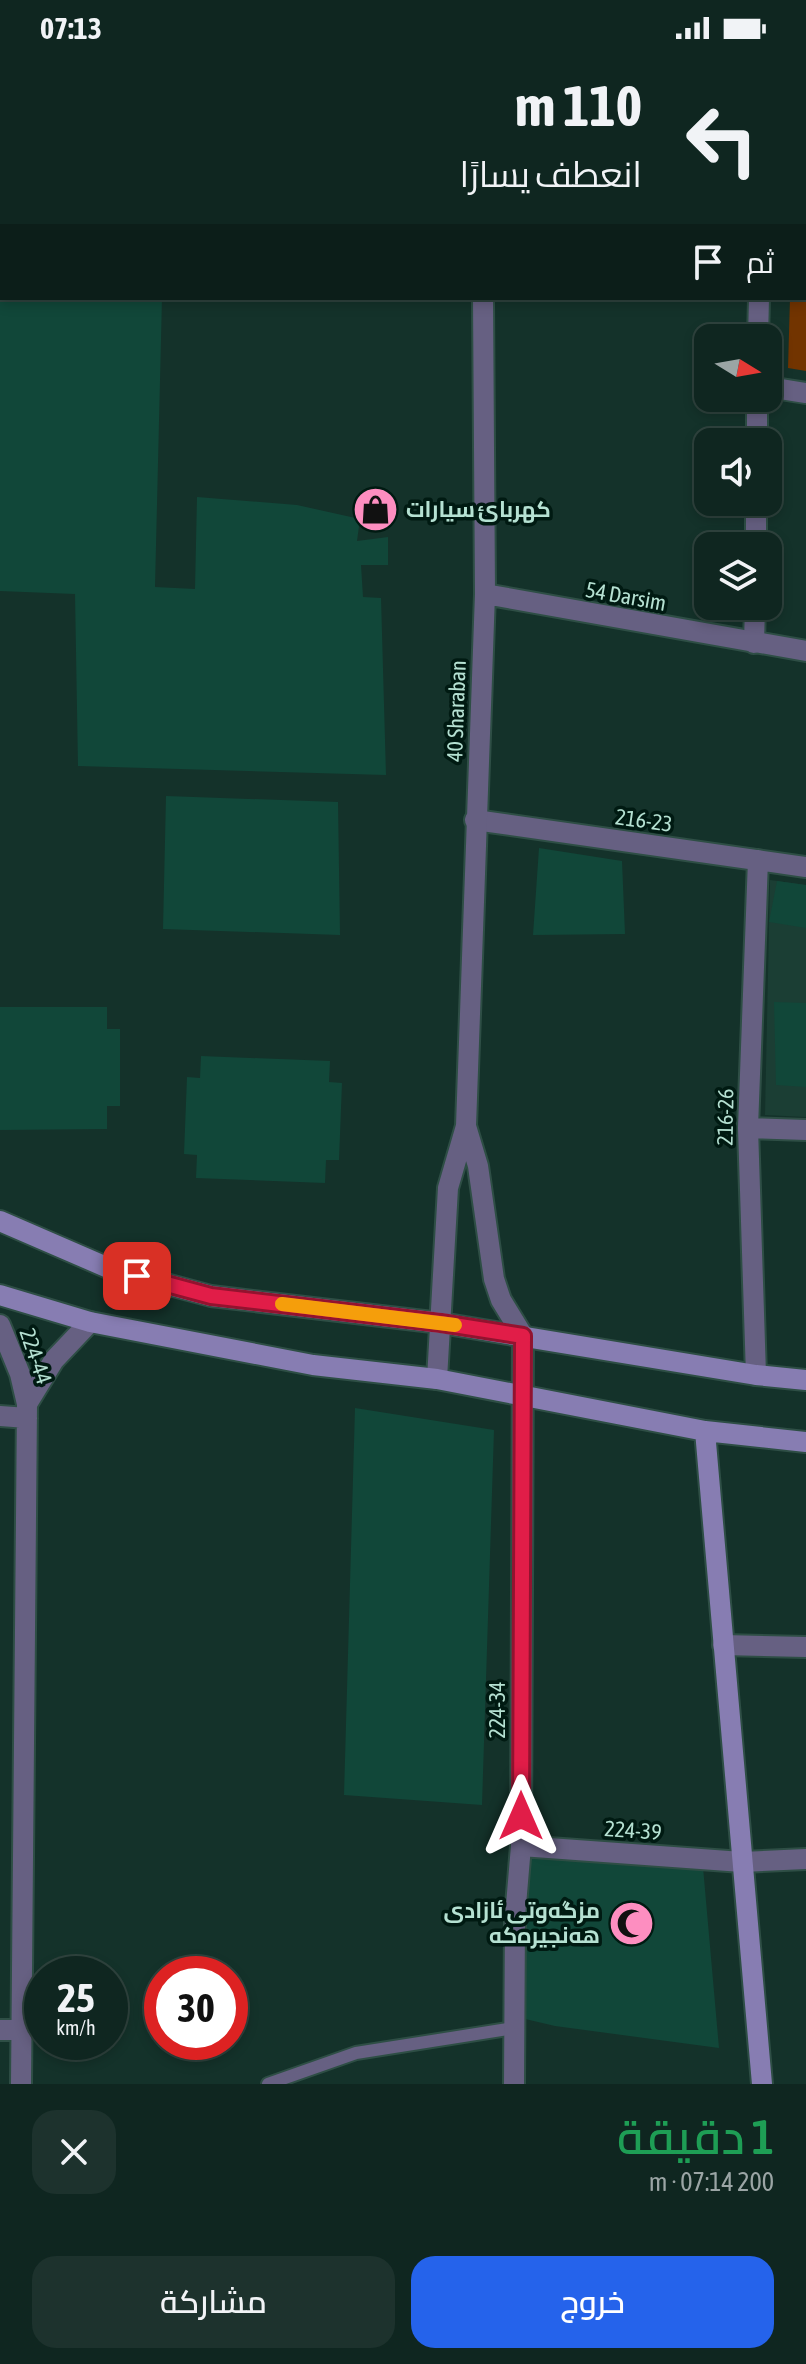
<!DOCTYPE html>
<html lang="ar">
<meta charset="utf-8">
<style>
:root{--surface:#0f2620;--page:#1d322d;--text:#f1f3f6;--muted:#9ba5a5;--line:#2f433e;--accent:#2563eb}
body{margin:0;font-family:"Asap Condensed",Cairo,sans-serif;background:var(--page);color:var(--text);direction:rtl;height:100vh;display:flex;flex-direction:column;font-size:30px;white-space:nowrap}
*{box-sizing:border-box;margin:0}
p{font-size:26px;color:var(--muted)}
.icon{flex:none;width:44px;height:44px;fill:none;stroke:currentColor;stroke-width:2;stroke-linecap:round;stroke-linejoin:round}
.map{position:relative;height:2028px;overflow:hidden;direction:ltr}
.panel{display:flex;flex-direction:column;background:var(--surface);flex:1}
.panel>*{flex:none}
.hud{position:absolute;left:0px;top:0px;width:806px;height:244px;box-shadow:0 4px 12px #0003,0 0 0 2px var(--line);direction:rtl;background:#0f2620;color:var(--text);overflow:hidden}
.needle{width:52px;rotate:101deg}
.tools{position:absolute;left:694px;top:268px;display:grid;gap:16px}
.tools a{display:grid;place-items:center;width:88px;height:88px;border-radius:16px;background:var(--surface);box-shadow:0 4px 12px #0003,0 0 0 2px var(--line);font-size:40px}
.speed{position:absolute;left:24px;top:1900px;display:flex;gap:16px;font-size:40px;font-weight:700;text-align:center}
.speed>*{display:grid;place-content:center;width:104px;height:104px;border-radius:50%;background:var(--surface);box-shadow:0 4px 12px #0003,0 0 0 2px var(--line);line-height:1}
.speed small{font-size:20px;font-weight:400}
.speed .limit{border:12px solid #d22;background:#fff;color:#111}
.pin{position:absolute;display:grid;place-items:center;width:68px;height:68px;color:#fff;margin:-34px;border-radius:16px;box-shadow:0 4px 12px #0006}
.me{position:absolute;width:88px;margin:-44px;rotate:0deg;stroke-linejoin:round;filter:drop-shadow(0 0 6px #0008)}
.turn{display:flex;align-items:center;gap:28px;height:168px;padding:0 32px;font-size:36px}
.turn .icon{width:104px;height:104px;stroke-width:2.5}
.turn b{display:block;font-size:56px;line-height:68px}
.then{display:flex;align-items:center;height:76px;padding:0 32px;background:#0003;gap:16px;font-size:30px}
.round{display:grid;place-items:center;flex:none;width:84px;height:84px;border-radius:24px;background:var(--page)}
.headline{display:flex;align-items:center;justify-content:space-between;height:136px;padding:0 32px}
h1{font-size:48px;font-weight:600;line-height:60px;color:#1e9e55}
.button{display:flex;gap:16px;margin-top:auto;padding:16px 32px}
.button a{flex:1;height:92px;border-radius:24px;background:var(--accent);color:#fff;font-size:32px;font-weight:600;line-height:92px;text-align:center}
.button a+a{background:var(--page);color:var(--text)}
.status{display:flex;justify-content:space-between;align-items:center;height:56px;padding:0 40px;background:var(--surface);direction:ltr}
.status svg{height:22px;fill:currentColor}
.map>svg:first-child{display:block}
.built{fill:#1b3e34}
.green{fill:#723400}
.building{fill:#114739}
.lines{fill:none;stroke-linecap:round;stroke-linejoin:round}
.service-casing{stroke:#2e4e45;stroke-width:16}
.minor-casing{stroke:#2e4e45;stroke-width:24}
.tertiary-casing{stroke:#2e4e45;stroke-width:24}
.secondary-casing{stroke:#2e4e45;stroke-width:24}
.service{stroke:#666082;stroke-width:12}
.minor{stroke:#666082;stroke-width:20}
.tertiary{stroke:#666082;stroke-width:20}
.secondary{stroke:#877db2;stroke-width:20}
.route-casing{stroke:#92132f;stroke-width:20}
.route{stroke:#e11d48;stroke-width:14}
.slow{stroke:#f59e0b;stroke-width:14}
.labels{text-anchor:middle;dominant-baseline:central;stroke-width:7;stroke-linejoin:round;paint-order:stroke}
.poi-label{font-size:22px;font-weight:bold;fill:#b5e1d2;stroke:#001a12;text-anchor:start}
.street-label{font-size:22px;fill:#b5e1d2;stroke:#001a12}
</style>
<div class="status"><b>07:13</b><svg viewBox="0 0 49 12"><path d="M0 12V9h3v3zM5 12V6h3v6zM10 12V3h3v9zM15 12V0h3v12zM26 1h20v11H26zM47 4h2v5h-2z"/></svg></div>
<div class="map">
<svg width="806" height="2028" viewBox="0 0 806 2028">
<rect width="100%" height="100%" fill="#14322a"/>
<path class="built" d="M770 824 806 829V1061L765 1059Z"/>
<path class="green" d="M804 161H806V315L788 312 790 242H804Z"/>
<path class="building" d="M0 242H162L155 531 195 533 197 441 297 449 360 463 357 485 388 481V509H361L363 541 381 542 386 719 78 710 75 538 0 535Z
M166 740 338 746 340 879 163 873Z
M539 792 622 805 625 878 533 879Z
M777 825 806 829V872L769 866Z
M774 946 806 947V1031L776 1029Z
M0 951H107V973H120V1050H107V1073L0 1074Z
M201 1000 330 1005 329 1026 342 1027 339 1104H326L325 1127 196 1122 197 1099 184 1098 187 1021 200 1022Z
M355 1352 494 1374 482 1749 344 1739Z
M528 1801 703 1811 719 1992 555 1970 521 1962Z"/>
<g class="lines">
<defs>
<path id="service" d="M268 2028 356 1997 514 1972"/>
<path id="minor" d="M762 2V0
M0 29H2
M804 132H806
M758 282 759 242
M768 331 806 337
M757 386V342
M756 490V446
M754 587 755 550
M475 764 806 811
M748 1072 806 1074
M0 1269 20 1318 27 1348 21 2028
M756 1319 748 1072 758 804
M27 1348 54 1304 90 1266
M0 1360 27 1362
M723 1589 806 1591
M521 1790 742 1806 806 1803
M0 1974H21
M514 2028 515 1861 521 1790 523 1280"/>
<path id="tertiary" d="M489 2V0
M485 538 806 595
M466 1070 478 1110 494 1223 501 1244 523 1280
M437 1323 448 1132 466 1070 485 538 483 242"/>
<path id="secondary" d="M0 1165 113 1214 211 1240 441 1267 756 1319 806 1324
M0 1239 90 1266 313 1309 437 1323 705 1375 806 1386
M705 1375 762 2028"/>
</defs>
<use href="#service" class="service-casing"/>
<use href="#minor" class="minor-casing"/>
<use href="#tertiary" class="tertiary-casing"/>
<use href="#secondary" class="secondary-casing"/>
<use href="#service" class="service"/>
<use href="#minor" class="minor"/>
<use href="#tertiary" class="tertiary"/>
<use href="#secondary" class="secondary"/>
</g>
<g class="lines">
<defs>
<path id="route" d="M137 1220 211 1240 441 1267 523 1280 521 1760"/>
</defs>
<use href="#route" class="route-casing"/>
<use href="#route" class="route"/>
<path class="slow" d="M282 1248 455 1269"/>
</g>
<defs>
<symbol id="shop-disc" viewBox="-11 -11 22 22"><circle r="9.5" fill="#fd8ec0" stroke="#001a12"/><path d="M-5-2.5h2.3a2.7 3.5 0 0 1 5.4 0H5L5.5 6h-11ZM-1.5-2.5h3a1.5 2.3 0 0 0-3 0Z" fill="#111"/></symbol>
<symbol id="mosque-disc" viewBox="-11 -11 22 22"><circle r="9.5" fill="#fd8ec0" stroke="#001a12"/><path d="M3.5-4.9A6 6 0 1 0 3.5 4.9A5 5 0 1 1 3.5-4.9Z" fill="#111"/></symbol>
</defs>
<g fill-rule="evenodd">
<use href="#shop-disc" x="350" y="428" width="51" height="51"/>
<use href="#mosque-disc" x="606" y="1842" width="51" height="51"/>
</g>
<g class="labels">
<g class="poi-label">
<text x="406" y="453">کهربائ سیارات</text>
<text x="600" y="1854" text-anchor="end">مزگه‌وتی ئازادی<tspan x="600" dy="25">هه‌نجیره‌که</tspan></text>
</g>
<g class="street-label">
<text transform="translate(626 540) rotate(10)">54 Darsim</text>
<text transform="translate(456 655) rotate(-88)">40 Sharaban</text>
<text transform="translate(644 764) rotate(8)">216-23</text>
<text transform="translate(725 1061) rotate(-89)">216-26</text>
<text transform="translate(36 1300) rotate(71)">224-44</text>
<text transform="translate(497 1654) rotate(-90)">224-34</text>
<text transform="translate(633 1774) rotate(4)">224-39</text>
</g>
</g>
</svg>
<div class="tools">
<a><svg class="needle" viewBox="-14 -14 28 28"><path d="M0-13l5 13h-10z" fill="#e53935"/><path d="M0 13l5-13h-10z" fill="#9ba5a5"/></svg></a>
<a><svg class="icon" aria-label="sound" viewBox="0 0 24 24"><path d="M4 9h4l5-4v14l-5-4H4zM17 9q2 3 0 6"/></svg></a>
<a><svg class="icon" aria-label="layers" viewBox="0 0 24 24"><path d="M12 4l9 5-9 5-9-5zM3 14l9 5 9-5"/></svg></a>
</div>
<div class="speed"><div>25<small>km/h</small></div><div class="limit">30</div></div>
<div class="pin" style="left:137px;top:1220px;background:#d93025"><svg class="icon" aria-label="arrive" viewBox="0 0 24 24"><path d="M6 21V4h12l-3 4 3 4H6"/></svg></div>
<svg class="me" style="left:521px;top:1760px" viewBox="-20 -20 40 40"><path d="M0-17L14 15 0 8-14 15z" fill="#e11d48" stroke="#fff" stroke-width="4"/></svg>
<div class="hud">
<div class="turn"><svg class="icon" aria-label="left" viewBox="0 0 24 24"><path d="M17 20v-9H6M10 6l-5 5 5 5"/></svg><div><b>110 m</b>انعطف يسارًا</div></div>
<div class="then">ثم<svg class="icon" aria-label="arrive" viewBox="0 0 24 24"><path d="M6 21V4h12l-3 4 3 4H6"/></svg></div>
</div>
</div>
<section class="panel">
<div class="headline"><div><h1>1 دقيقة</h1><p>200 m · 07:14</p></div><a class="round"><svg class="icon" aria-label="close" viewBox="0 0 24 24"><path d="M6 6l12 12M18 6L6 18"/></svg></a></div>
<div class="button"><a>خروج</a><a>مشاركة</a></div>
</section>
